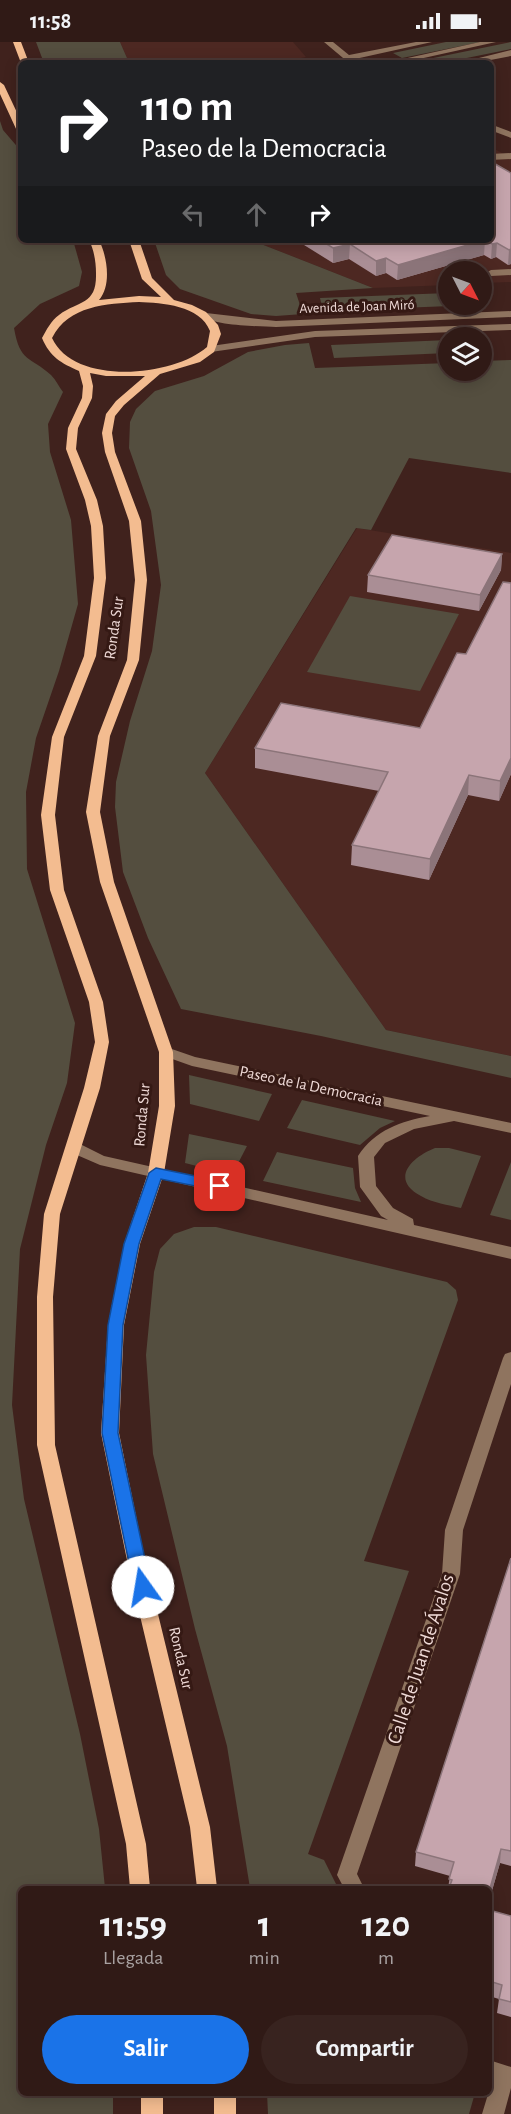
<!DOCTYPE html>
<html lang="es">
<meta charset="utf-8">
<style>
:root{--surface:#301a16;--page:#38231f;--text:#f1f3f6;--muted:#a8a1a1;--line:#4b3835;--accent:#1a73e8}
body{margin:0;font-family:"Alegreya Sans",sans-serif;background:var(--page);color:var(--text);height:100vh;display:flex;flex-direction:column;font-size:22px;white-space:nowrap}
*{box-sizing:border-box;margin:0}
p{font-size:20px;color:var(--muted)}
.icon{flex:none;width:33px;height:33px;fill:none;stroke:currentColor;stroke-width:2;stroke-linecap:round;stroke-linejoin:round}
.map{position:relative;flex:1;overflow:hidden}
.details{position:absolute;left:18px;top:1844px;width:474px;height:210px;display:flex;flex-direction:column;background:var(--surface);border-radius:9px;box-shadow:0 3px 15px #0003,0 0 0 2px var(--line)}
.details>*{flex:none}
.guide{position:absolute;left:18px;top:18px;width:476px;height:183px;border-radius:9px;box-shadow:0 3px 15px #0003,0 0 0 2px var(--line);background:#202124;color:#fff;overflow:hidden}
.needle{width:39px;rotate:132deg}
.fabs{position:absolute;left:438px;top:219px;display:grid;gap:12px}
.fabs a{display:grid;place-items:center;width:54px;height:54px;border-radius:50%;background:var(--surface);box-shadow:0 3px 15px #0003,0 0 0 2px var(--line);font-size:30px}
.pin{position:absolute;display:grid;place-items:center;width:51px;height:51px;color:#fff;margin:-26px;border-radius:12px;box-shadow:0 3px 9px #0006}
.me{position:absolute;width:66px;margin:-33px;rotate:347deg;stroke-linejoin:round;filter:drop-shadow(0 0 4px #0008)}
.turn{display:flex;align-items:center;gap:21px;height:126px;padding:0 24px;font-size:27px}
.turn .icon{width:78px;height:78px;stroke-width:2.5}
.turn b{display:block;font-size:42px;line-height:51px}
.lanes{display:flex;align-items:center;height:57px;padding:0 24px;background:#0003;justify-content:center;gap:30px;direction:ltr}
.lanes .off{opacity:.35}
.eta{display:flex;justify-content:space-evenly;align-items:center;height:102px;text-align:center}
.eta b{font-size:36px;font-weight:600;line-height:42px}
.action{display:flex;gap:12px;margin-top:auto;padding:12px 24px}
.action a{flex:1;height:69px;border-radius:36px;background:var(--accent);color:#fff;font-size:24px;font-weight:600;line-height:69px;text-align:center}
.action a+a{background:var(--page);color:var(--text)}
.status{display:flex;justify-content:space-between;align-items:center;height:42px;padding:0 30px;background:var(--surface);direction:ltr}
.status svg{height:16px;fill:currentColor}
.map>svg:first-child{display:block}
.built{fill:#4d2822}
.green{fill:#544e3f}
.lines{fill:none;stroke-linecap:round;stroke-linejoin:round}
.minor{fill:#8f745f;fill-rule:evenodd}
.major{fill:#f3bc90;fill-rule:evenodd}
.wall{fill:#aa8e95}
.shaded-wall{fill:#8b7479}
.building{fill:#c6a5ad;stroke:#8b7479;stroke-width:1.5}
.route{fill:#1a73e8;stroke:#114b97;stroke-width:1.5}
.labels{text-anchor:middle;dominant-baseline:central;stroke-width:6;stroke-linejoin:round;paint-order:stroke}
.far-street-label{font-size:14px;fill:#efdad7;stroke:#351914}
.street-label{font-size:16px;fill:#efdad7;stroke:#351914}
.near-street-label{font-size:20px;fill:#efdad7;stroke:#351914}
</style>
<div class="status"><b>11:58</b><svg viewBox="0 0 49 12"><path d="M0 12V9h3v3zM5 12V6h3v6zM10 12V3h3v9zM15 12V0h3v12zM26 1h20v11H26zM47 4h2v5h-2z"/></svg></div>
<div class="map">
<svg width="511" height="2072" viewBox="0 0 511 2072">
<rect width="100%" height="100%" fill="#40221d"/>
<path class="built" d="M120 0H293L306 15 277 21H148L127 16Z
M491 105 511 116V240L482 241V230H448V243L373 246 251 198H490Z
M357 486 511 511V1014L386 988 205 731Z"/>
<path class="green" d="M36 0H120L127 16 148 21H44Z
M446 0H481L402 16 393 11Z
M511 0V7L442 21H409Z
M0 79 3 88 21 109V198H73L82 230 79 244 40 262 14 286C20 321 30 314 51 333 56 338 59 345 63 350L48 382 50 410 71 478 78 562 59 629 36 696 26 750 27 827 75 981 67 1041 46 1103 20 1207 12 1363 24 1457 80 1692 99 1787 105 1846H21V2050L113 2051V2072H0Z
M154 198H251L373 246 296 251 303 272 276 274 251 272 180 247 166 233Z
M448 251V262L476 263 323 269 320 256Z
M448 298V311L334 316 331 303Z
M309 301 315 326 448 321V328H482V319L511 318V431L409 416 371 488 356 486 205 731 386 988 511 1014V1036L321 994 181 967 148 896 123 830 115 765 116 740 130 679 152 609 161 543 151 469 129 406 130 380 136 367 155 349 204 334 248 310 285 303Z
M350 554 459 572 420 649 307 630Z
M189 1033 272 1052 259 1079 190 1062Z
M302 1058 395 1079 380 1086 360 1103 287 1086Z
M189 1092 247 1104 232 1133 185 1121Z
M435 1106H449L481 1114 461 1166C448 1163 433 1161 421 1154 389 1137 412 1115 435 1106Z
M277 1110 353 1126 355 1146 361 1160 263 1139Z
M511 1120V1178L490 1173Z
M194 1185H216L447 1240 456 1248 458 1258 364 1519 409 1529 308 1812 324 1818 338 1846H250L227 1704 195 1587 153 1412 146 1313 154 1230 160 1207 174 1192Z
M267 2051V2050L475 2051 469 2072H268Z"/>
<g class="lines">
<path class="minor" d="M324 0H333L349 13 416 0H432L355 17 358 21H349Z
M480 0H496L401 21H385Z
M511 8V14L475 21H459Z
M490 82 511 90V96L490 88Z
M511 111V117L490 118V112Z
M511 227V233L491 234 486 231 491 228Z
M511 269V275L276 285C258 284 215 284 201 274L206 271 276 279Z
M511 282V288L315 295 211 310 206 307 211 304 315 289Z
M166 1005 195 1015 511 1081V1091L454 1079 414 1087 385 1101 374 1115 376 1144 393 1166 413 1177 414 1183 511 1205V1217L100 1123 70 1110 67 1106 70 1102H80L104 1114 388 1178 381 1174 360 1145 358 1114C375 1088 401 1079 430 1074L192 1024 161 1013 159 1010 161 1007Z
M511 1310V1342L463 1488 460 1532 357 1832 364 1846H344L337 1833 442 1532 445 1488 503 1316 505 1312Z
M489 2018 511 2025V2046L504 2072H482L492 2039 489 2038Z"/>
<path class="major" d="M13 0H21L29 21H21Z
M0 40 4 43 21 79V92L17 89 0 52Z
M89 198H99C107 214 112 243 99 258L139 254 161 255 142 237 129 198H139L152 236 174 258 192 263 206 270 218 283 221 292 214 310 200 320 160 332 124 363 115 374 112 391 115 410 141 479 147 538 139 618 110 694 100 770 114 840 173 1010 175 1064 164 1131 140 1202 124 1283 119 1391 146 1523 210 1785 217 1846H197L190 1785 128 1523 101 1391 108 1283 124 1202 148 1131 159 1064V1010L100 840 86 770 98 694 127 618 135 538 129 479 105 410 102 391 106 372 116 359 145 334H106L90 331 93 344 92 356 78 386 76 407 97 458 103 484 106 536 96 614 64 695 55 773 64 848 103 960 109 1000 100 1046 60 1172 53 1255 55 1403 146 1802 150 1846H130L126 1802 37 1403V1255L44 1172 84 1046 95 1000 89 960 50 848 41 773 52 695 84 614 94 536 91 484 85 458 66 407 68 386 82 356 83 344 79 329C61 321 50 315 42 296 47 287 51 279 59 273 80 258 97 263 96 231 96 220 94 208 89 198ZM139 260C162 261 200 263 210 289L207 305C173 335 74 344 52 296 69 263 106 262 139 260Z
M141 2050H163V2072H141Z
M214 2050H236V2072H214Z"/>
</g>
<path class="wall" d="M511 131V222L508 223 496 215 491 217 484 213 397 238 386 231 376 234 349 217 333 221 296 198H490Z
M502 512 501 528 479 569 367 550 368 533Z
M511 541V732L499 759 468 753 429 838 351 823 352 803 379 749 255 726V706L420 686Z
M511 1516V1824L500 1821 489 1859V1846H448L450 1834 415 1824 416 1810Z
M489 1868 511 1874V1975L497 1971 499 1957 489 1954Z"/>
<path class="shaded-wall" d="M485 198 484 213 397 238 398 223Z
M497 201 496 215 491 217 492 202Z
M350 202 349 217 333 221V206Z
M511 207V222L508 223 509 208Z
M386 216V231L376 234V219Z
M502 512 501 528 479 569 480 553Z
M511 716V732L499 759 500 739Z
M469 733 468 753 429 838 430 817Z
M501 1807 500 1821 489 1859V1850Z"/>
<path class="building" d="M490 119 511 131V207L509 208 497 201 492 202 485 198H490Z
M320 198H485L398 223 386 216 376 219 350 202 333 206Z
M392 493 502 512 480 553 368 533Z
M503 540 511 541V716L500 739 469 733 430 817 352 803 388 730 255 706 281 661 420 686 457 611 466 612Z
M511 1516V1809L501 1807 489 1850V1846H449L452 1838 449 1837 454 1820 416 1810Z
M489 1868 511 1874V1960L499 1957 502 1943 489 1939Z"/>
<path class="route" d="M156 1126 220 1139 227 1144 220 1149 161 1137 139 1202 123 1283 118 1391 151 1545 149 1550 143 1552 137 1550 134 1545 102 1391 108 1283 124 1202 149 1131Z"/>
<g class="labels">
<g class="far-street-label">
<text transform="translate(357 265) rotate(-2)">Avenida de Joan Miró</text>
</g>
<g class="street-label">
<text transform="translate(114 586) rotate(-82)">Ronda Sur</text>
<text transform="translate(311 1044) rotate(12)">Paseo de la Democracia</text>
<text transform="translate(142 1073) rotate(-85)">Ronda Sur</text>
<text transform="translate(181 1616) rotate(77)">Ronda Sur</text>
</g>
<g class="near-street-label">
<text transform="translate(421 1617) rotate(-72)">Calle de Juan de Ávalos</text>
</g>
</g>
</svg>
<div class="fabs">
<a><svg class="needle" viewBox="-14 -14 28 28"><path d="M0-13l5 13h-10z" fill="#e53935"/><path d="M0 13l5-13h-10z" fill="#a8a1a1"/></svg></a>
<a><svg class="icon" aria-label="layers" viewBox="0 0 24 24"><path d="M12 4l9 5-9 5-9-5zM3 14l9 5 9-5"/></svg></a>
</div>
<div class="pin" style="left:220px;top:1144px;background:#d93025"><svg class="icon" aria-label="arrive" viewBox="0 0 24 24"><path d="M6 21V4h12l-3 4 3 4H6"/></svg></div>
<svg class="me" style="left:143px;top:1545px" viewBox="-20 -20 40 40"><circle r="19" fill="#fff"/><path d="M0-13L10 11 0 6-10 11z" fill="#1a73e8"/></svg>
<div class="guide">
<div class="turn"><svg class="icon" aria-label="right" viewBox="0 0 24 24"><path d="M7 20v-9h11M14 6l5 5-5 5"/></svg><div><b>110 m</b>Paseo de la Democracia</div></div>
<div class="lanes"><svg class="icon off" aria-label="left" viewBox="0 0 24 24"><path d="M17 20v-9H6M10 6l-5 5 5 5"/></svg><svg class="icon off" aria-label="ahead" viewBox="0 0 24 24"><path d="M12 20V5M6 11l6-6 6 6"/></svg><svg class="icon" aria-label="right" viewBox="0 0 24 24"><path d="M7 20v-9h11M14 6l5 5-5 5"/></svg></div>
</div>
<section class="details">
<div class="eta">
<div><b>11:59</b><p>Llegada</p></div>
<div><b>1</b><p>min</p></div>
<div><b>120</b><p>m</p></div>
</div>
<div class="action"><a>Salir</a><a>Compartir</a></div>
</section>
</div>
